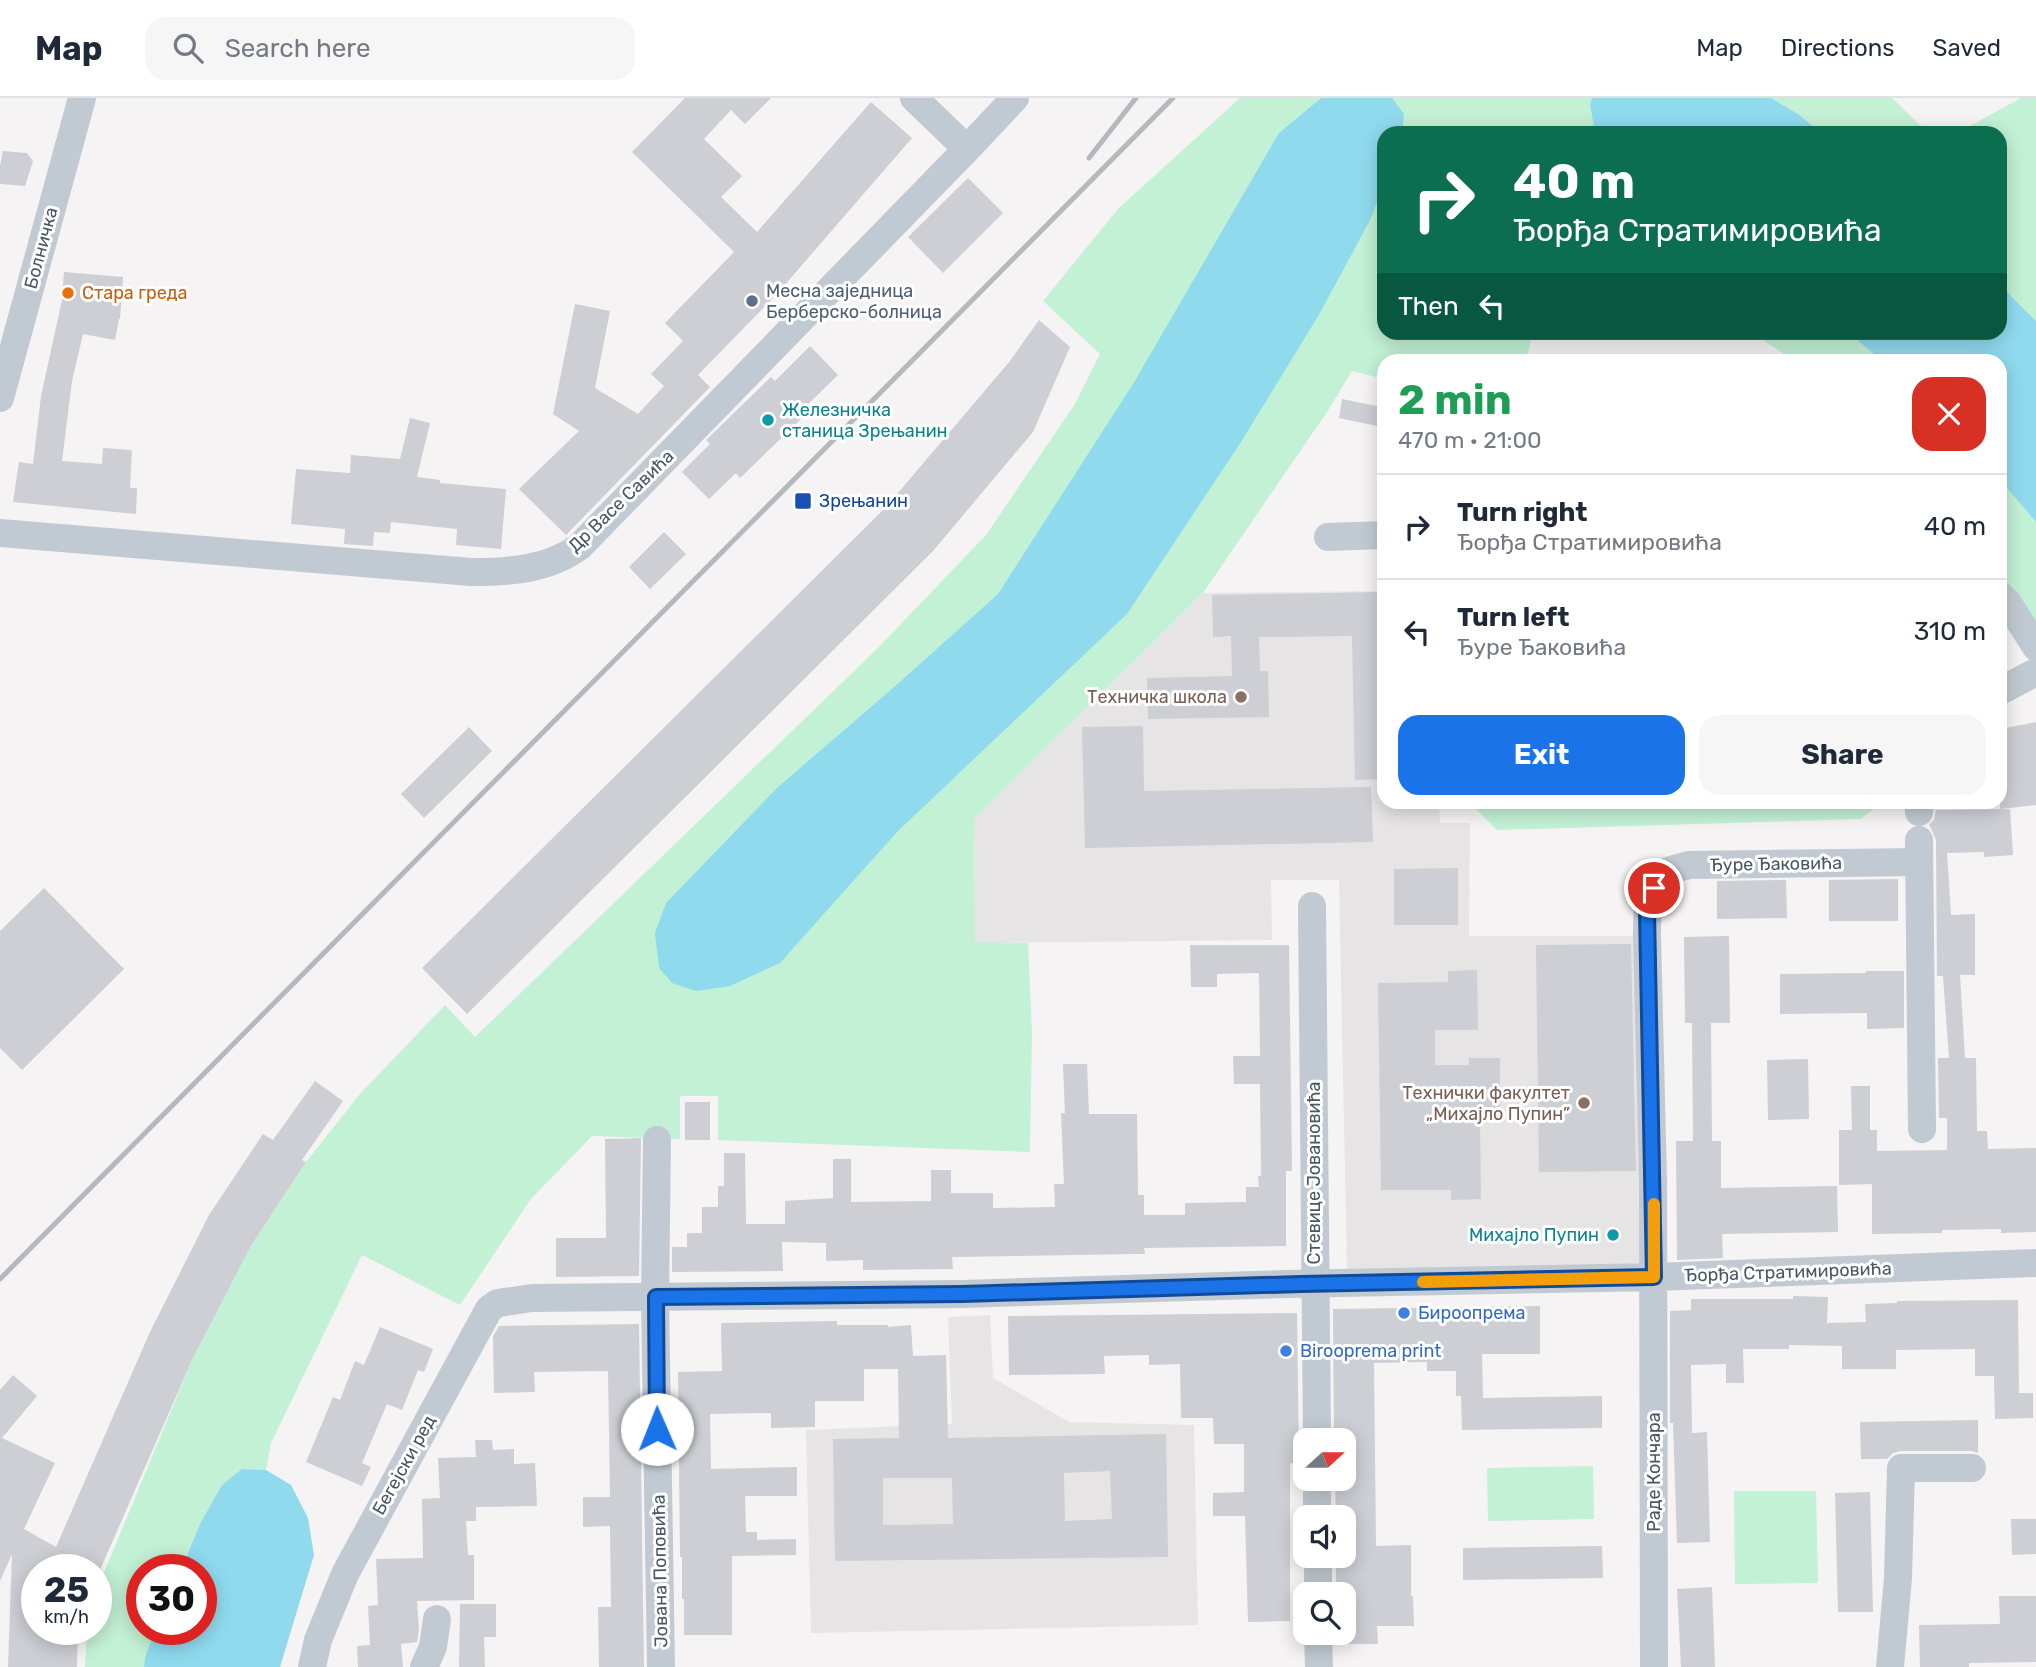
<!DOCTYPE html>
<meta charset="utf-8">
<style>
:root{--surface:#fff;--page:#f6f6f7;--text:#1f2937;--muted:#747a83;--line:#e0e1e3;--accent:#1a73e8}
body{margin:0;font-family:Rubik,sans-serif;background:var(--page);color:var(--text);height:100vh;display:flex;flex-direction:column;font-size:26px;white-space:nowrap}
*{box-sizing:border-box;margin:0}
p{font-size:23px;color:var(--muted)}
.icon{flex:none;width:38px;height:38px;fill:none;stroke:currentColor;stroke-width:2;stroke-linecap:round;stroke-linejoin:round}
.map{position:relative;flex:1;overflow:hidden}
.drawer{position:absolute;left:1377px;top:256px;width:630px;height:455px;display:flex;flex-direction:column;background:var(--surface);border-radius:21px;box-shadow:0 4px 18px #0003}
.drawer>*{flex:none}
.hud{position:absolute;left:1377px;top:28px;width:630px;height:214px;border-radius:21px;box-shadow:0 4px 18px #0003;background:#0b6e4f;color:#fff;overflow:hidden}
.needle{width:46px;rotate:69deg}
.controls{position:absolute;left:1293px;top:1330px;display:grid;gap:14px}
.controls a{display:grid;place-items:center;width:63px;height:63px;border-radius:14px;background:var(--surface);box-shadow:0 4px 18px #0003;font-size:35px}
.speed{position:absolute;left:21px;top:1456px;display:flex;gap:14px;font-size:35px;font-weight:700;text-align:center}
.speed>*{display:grid;place-content:center;width:91px;height:91px;border-radius:50%;background:var(--surface);box-shadow:0 4px 18px #0003;line-height:1}
.speed small{font-size:18px;font-weight:400}
.speed .limit{border:10px solid #d22;background:#fff;color:#111}
.pin{position:absolute;display:grid;place-items:center;width:60px;height:60px;color:#fff;margin:-30px;border:4px solid #fff;border-radius:50%;box-shadow:0 2px 7px #0007}
.me{position:absolute;width:77px;margin:-38px;rotate:359deg;stroke-linejoin:round;filter:drop-shadow(0 0 5px #0008)}
.turn{display:flex;align-items:center;gap:24px;height:147px;padding:0 21px;font-size:32px}
.turn .icon{width:91px;height:91px;stroke-width:2.5}
.turn b{display:block;font-size:49px;line-height:60px}
.then{display:flex;align-items:center;height:66px;padding:0 21px;background:#0003;gap:14px;font-size:26px}
.round{display:grid;place-items:center;flex:none;width:74px;height:74px;border-radius:21px;background:var(--page)}
.overview{display:flex;align-items:center;justify-content:space-between;height:119px;padding:0 21px}
h1{font-size:42px;font-weight:700;line-height:52px;color:#1e9e55}
.primary-button{display:flex;gap:14px;margin-top:auto;padding:14px 21px}
.primary-button a{flex:1;height:80px;border-radius:21px;background:var(--accent);color:#fff;font-size:28px;font-weight:700;line-height:80px;text-align:center}
.primary-button a+a{background:var(--page);color:var(--text)}
ul{padding:0;list-style:none}
li{display:flex;align-items:center;gap:21px;height:105px;padding:0 21px;border-top:2px solid var(--line)}
li div{flex:1}
li b{display:block;font-size:26px}
li em{font-style:normal}
header{display:flex;align-items:center;gap:42px;box-sizing:border-box;height:98px;padding:0 35px;background:var(--surface);border-bottom:2px solid var(--line)}
header strong{font-size:33px}
nav{display:flex;gap:38px;margin-inline-start:auto;font-size:24px}
.search{width:490px;height:63px;background:var(--page);display:flex;align-items:center;gap:18px;box-sizing:border-box;padding:0 24px;border-radius:21px;color:var(--muted);font-size:26px}
.map>svg:first-child{display:block}
.education{fill:#e6e4e5}
.green{fill:#c3f1d5}
.water{fill:#90daee}
.building{fill:#cdcfd5;fill-rule:evenodd}
.lines{fill:none;stroke-linecap:round;stroke-linejoin:round}
.minor{stroke:#c1cad2;stroke-width:28}
.rail{stroke:#b5b8bd;stroke-width:5}
.route-casing{stroke:#114b97;stroke-width:18}
.route{stroke:#1a73e8;stroke-width:12}
.slow{stroke:#f59e0b;stroke-width:12}
.food-dot{fill:#e8710a;stroke:#fff;stroke-width:2.5}
.service-dot{fill:#5c6f8a;stroke:#fff;stroke-width:2.5}
.culture-dot{fill:#0f9aa8;stroke:#fff;stroke-width:2.5}
.transit-dot{fill:#1a4fb4;stroke:#fff;stroke-width:2.5}
.education-dot{fill:#8d6e63;stroke:#fff;stroke-width:2.5}
.shop-dot{fill:#3f7fe0;stroke:#fff;stroke-width:2.5}
.labels{text-anchor:middle;dominant-baseline:central;stroke-width:6;stroke-linejoin:round;paint-order:stroke}
.street-label{font-size:18px;fill:#4a5661;stroke:#fff}
.service-label{font-size:18px;fill:#4e5e75;stroke:#fff;text-anchor:start}
.food-label{font-size:18px;fill:#c56008;stroke:#fff;text-anchor:start}
.culture-label{font-size:18px;fill:#0d838f;stroke:#fff;text-anchor:start}
.transit-label{font-size:18px;fill:#164399;stroke:#fff;text-anchor:start}
.education-label{font-size:18px;fill:#785e54;stroke:#fff;text-anchor:end}
.shop-label{font-size:18px;fill:#366cbe;stroke:#fff;text-anchor:start}
</style>
<header>
<strong>Map</strong>
<div class="search"><svg class="icon" aria-label="search" viewBox="0 0 24 24"><circle cx="10" cy="10" r="6"/><path d="M15 15l6 6"/></svg>Search here</div>
<nav><a>Map</a><a>Directions</a><a>Saved</a></nav>
</header>
<div class="map">
<svg width="2036" height="1569" viewBox="0 0 2036 1569">
<rect width="100%" height="100%" fill="#f5f3f3"/>
<path class="education" d="M1384 493V704H1439L1440 725H1470L1469 838H1639L1641 1172 1347 1171 1339 782H1271L1272 842 975 845 974 721 1203 495Z
M990 1217 993 1280 1069 1324 1194 1327 1198 1527 811 1535 806 1332 952 1326 948 1219Z"/>
<path class="green" d="M1240 0H1592L1590 7 1595 35H1384V234L1568 235 1531 240 1527 262H1384V281L1352 273 1327 314 1203 495 974 721 975 844 1028 845 1032 934 1030 1054 718 1042V998H680V1041L592 1038 530 1102 460 1207 362 1157 271 1345 266 1372 242 1371 200 1426 181 1472H142V1531H156L145 1559 144 1569H85L87 1531H96V1494L192 1262 252 1146 306 1064 360 996 445 907 475 939 878 550 986 437 1075 306 1100 256 1043 203 1118 111Z
M1771 0H1892L1928 35H1821L1798 16Z
M2021 0H2036V223L2000 187V35H1957Z
M1753 235H1849L1881 262H1793Z
M2000 382 2036 424V526L2010 489 2000 480Z
M1469 704H1883L1861 721 1497 732Z
M1593 1368 1594 1421 1488 1423 1487 1370Z
M1734 1393H1816L1818 1485 1735 1486Z"/>
<path class="water" d="M1321 0H1392L1404 16 1402 35H1384V88L1369 124 1320 215 1241 344 1127 516 897 734 780 865 730 888 696 893 672 885 659 870 655 835 666 805 777 690 901 583 998 496 1133 286 1279 35Z
M1592 0H1771L1798 16 1821 35H1595L1590 7Z
M2000 187 2036 223V424L2000 382V262H1881L1849 235 2000 234Z
M242 1371 266 1372 291 1387 308 1420 314 1457 280 1569H144L145 1559 156 1531H201V1472H181L200 1426 222 1387Z"/>
<path class="building" d="M685 0H771L745 26 731 12 704 41 742 78 721 99 757 134 871 4 912 40 776 197 698 277 710 289 566 437 519 391 579 333 553 316 575 206 610 213 595 290 638 316 664 288 651 276 683 243 665 225 734 154 632 54Z
M3 53 27 55 33 63 25 88 0 86V68Z
M968 80 1003 115 943 175 908 139Z
M64 174 123 179 120 221H119L115 242 83 236 72 283 62 363 102 366 103 350 132 352 130 390H137L136 416 13 404 19 364 33 366 41 298 62 202Z
M1039 222 1070 249 1033 334 933 453 467 916 422 870 886 409 1010 263Z
M810 248 838 277 803 311 807 315 740 380 736 375 709 401 682 374 710 346 706 342 771 279 775 283Z
M1342 301 1381 309 1377 328 1339 320Z
M410 320 430 325 417 379 440 382V385L506 391 501 451 456 447 457 431 391 424 390 435 374 434 373 448 344 446 345 431 291 426 296 371 350 375 351 357 400 361Z
M664 434 686 456 650 491 629 469Z
M1384 494V681L1355 682 1352 538 1259 539 1260 573H1268L1269 619 1148 621 1147 580 1232 578 1231 538 1213 539 1212 497Z
M2036 624V707L2000 711V631Z
M1143 628 1144 693 1371 689 1373 744 1085 750 1082 629Z
M469 629 492 653 424 720 401 696Z
M2010 711 2013 757 1984 759V754L1947 755 1951 817 1975 816V877H1960L1965 960H1976L1977 1033H1987L1988 1051 2036 1050V1134L2001 1135V1131L1942 1132V1135L1872 1136V1086L1839 1087V1032H1852L1851 988H1870V1032H1877V1053L1947 1052V1020H1939L1938 960H1949L1943 878H1937L1936 742 1929 726 1934 722 1936 712Z
M1458 770V827H1394V771Z
M1898 781V823H1829V782Z
M1786 782 1787 820 1717 821V783Z
M44 790 124 871 22 972 0 950V833Z
M1729 838 1730 925H1711L1712 1043H1721V1090L1837 1088 1838 1134 1722 1136 1723 1160 1677 1162 1676 1043H1693L1692 925H1685L1684 839Z
M1631 846 1636 1073 1539 1074 1536 847Z
M1190 847H1289L1292 1073H1286V1148L1144 1150 1145 1156H1134L952 1159 953 1171 863 1172V1162L826 1163V1145L782 1144 783 1173 672 1174V1149H687V1135H702V1109H718V1088H724V1055H745L746 1126H785V1103L833 1100V1061H851V1104L931 1103V1072H951V1095H993V1110L1055 1109 1054 1086H1064L1061 1015H1065L1063 966H1087L1089 1016H1137L1138 1097H1144V1117H1185V1105L1246 1104V1089H1259L1258 1078H1261L1260 986H1234L1233 958H1260L1259 875 1217 876V889H1191Z
M1477 872 1478 932H1435V967H1469V960H1500V1020H1480L1481 1101 1451 1102V1092H1381L1378 885 1448 884V873Z
M1866 873H1904V930L1867 931V915L1780 916V876L1866 875Z
M1808 961 1809 1021 1768 1022 1767 962Z
M315 983 343 1003 302 1062 306 1064 252 1146 192 1262 100 1472H37V1531H78L77 1569H8L12 1456 0 1483V1292L13 1277 37 1298 2 1340 55 1365 24 1431 56 1449 150 1234 209 1117 263 1036 273 1042Z
M685 1004H710V1042H685Z
M641 1040 639 1178 556 1179V1140H606L605 1041Z
M1793 1198 1828 1199 1827 1225 1866 1224 1865 1206 1897 1205V1203L2018 1202 2019 1295H2033V1320L1995 1321 1994 1278H1975V1251L1896 1252V1271H1842V1248L1789 1247V1251H1743L1744 1285H1726V1266L1691 1267 1692 1335 1707 1334 1710 1444 1677 1445 1673 1325H1670V1213L1691 1212V1201H1793Z
M1540 1208V1256H1482L1483 1300 1602 1298V1330L1462 1332 1461 1298H1456V1273H1427V1264L1374 1265 1376 1448 1411 1447V1498H1413L1414 1528H1377L1378 1546H1344V1496H1336V1458H1344V1419H1336L1335 1381H1344V1342H1334L1333 1211Z
M1297 1215 1299 1365H1290V1523L1248 1524 1245 1418H1213V1395L1244 1394V1346H1214L1213 1320H1181L1180 1266 1149 1267V1257L1104 1258 1105 1276 1009 1277 1008 1218Z
M837 1223V1227H888V1229L911 1227 913 1258 946 1257 948 1340 1166 1336 1168 1459 835 1463 833 1341 899 1340 898 1271H864V1303H815V1329L771 1330V1315L710 1316 711 1371 797 1369V1398H745L746 1434H757V1442L796 1441V1457L732 1458V1537H684V1501H682V1459H680L678 1274 722 1273 721 1225ZM1110 1373 1112 1421 1065 1423 1064 1375ZM883 1380H952L953 1426 883 1427Z
M639 1226 644 1569H599L598 1509H611L610 1428 583 1429V1399H610L608 1273 534 1274 535 1294 494 1295 493 1238 499 1228Z
M380 1229 433 1251 424 1274 418 1272 402 1312 387 1306 362 1365 371 1369 362 1388 306 1364 333 1299 340 1302 355 1263 364 1267Z
M1978 1322V1355L1972 1353H1901L1893 1355 1887 1361H1861L1860 1324Z
M475 1342H492L493 1352 514 1351V1366L535 1365 537 1408 476 1409V1423H466L468 1457H474V1502L417 1503 419 1532 417 1544 401 1546 403 1569H358L357 1548 370 1547 368 1508 378 1507 376 1461 423 1460 422 1401 440 1400 438 1360 476 1359Z
M1870 1394 1873 1514H1838L1835 1395Z
M2011 1421H2036V1456L2012 1457Z
M1602 1448 1603 1480 1463 1482V1450Z
M1712 1489 1715 1569H1681L1677 1491Z
M1999 1498H2036V1564L1969 1565V1569H1920L1919 1527 2000 1526Z
M460 1506H496V1539H484L485 1569H459Z"/>
<g class="lines">
<path class="minor" d="M914 0 967 51
M0 300 82 0
M0 435 471 474C509 474 547 472 579 449L967 51 1015 0
M1328 439 1384 437
M2000 497 2008 505 2036 549
M2000 593 2036 574
M1919 714V704
M1919 742 1922 1031
M1312 808 1317 1342
M657 1042 655 1199 661 1569
M1317 1381V1419
M1318 1458V1496
M1318 1535 1319 1569
M312 1569 318 1542 345 1476 489 1211 498 1205 532 1200 962 1196 1286 1186 1654 1179 2036 1165
M424 1569 433 1549 437 1521
M1654 1569 1653 1083 1647 835C1647 814 1647 786 1668 773 1674 770 1682 769 1689 767L1919 764
M1890 1569 1898 1480 1901 1370H1972"/>
<path class="rail" d="M1089 60 1136 0
M0 1181 1173 0"/>
</g>
<g class="lines">
<defs>
<path id="route" d="M657 1331 656 1199 962 1196 1301 1186 1654 1179 1647 813 1654 790"/>
</defs>
<use href="#route" class="route-casing"/>
<use href="#route" class="route"/>
<path class="slow" d="M1423 1184 1654 1179V1106"/>
</g>
<circle class="food-dot" cx="68" cy="195" r="7"/>
<circle class="service-dot" cx="752" cy="203" r="7"/>
<g class="culture-dot">
<circle cx="768" cy="322" r="7"/>
<circle cx="1613" cy="1137" r="7"/>
</g>
<rect class="transit-dot" x="794" y="394" width="18" height="18" rx="3.5"/>
<g class="education-dot">
<circle cx="1241" cy="599" r="7"/>
<circle cx="1584" cy="1005" r="7"/>
</g>
<g class="shop-dot">
<circle cx="1404" cy="1215" r="7"/>
<circle cx="1286" cy="1253" r="7"/>
</g>
<g class="labels">
<g class="street-label">
<text transform="translate(41 150) rotate(-75)">Болничка</text>
<text transform="translate(621 403) rotate(-44)">Др Васе Савића</text>
<text transform="translate(1776 766) rotate(-1)">Ђуре Ђаковића</text>
<text transform="translate(1314 1075) rotate(-90)">Стевице Јовановића</text>
<text transform="translate(1788 1174) rotate(-2)">Ђорђа Стратимировића</text>
<text transform="translate(404 1367) rotate(-61)">Бегејски ред</text>
<text transform="translate(1654 1374) rotate(-90)">Раде Кончара</text>
<text transform="translate(660 1473) rotate(-91)">Јована Поповића</text>
</g>
<g class="service-label">
<text x="766" y="193">Месна заједница<tspan x="766" dy="21">Берберско-болница</tspan></text>
</g>
<g class="food-label">
<text x="82" y="195">Стара греда</text>
</g>
<g class="culture-label">
<text x="782" y="312">Железничка<tspan x="782" dy="21">станица Зрењанин</tspan></text>
<text x="1599" y="1137" text-anchor="end">Михајло Пупин</text>
</g>
<g class="transit-label">
<text x="819" y="403">Зрењанин</text>
</g>
<g class="education-label">
<text x="1227" y="599">Техничка школа</text>
<text x="1570" y="995">Технички факултет<tspan x="1570" dy="21">„Михајло Пупин”</tspan></text>
</g>
<g class="shop-label">
<text x="1418" y="1215">Бироопрема</text>
<text x="1300" y="1253">Birooprema print</text>
</g>
</g>
</svg>
<div class="controls">
<a><svg class="needle" viewBox="-14 -14 28 28"><path d="M0-13l5 13h-10z" fill="#e53935"/><path d="M0 13l5-13h-10z" fill="#747a83"/></svg></a>
<a><svg class="icon" aria-label="sound" viewBox="0 0 24 24"><path d="M4 9h4l5-4v14l-5-4H4zM17 9q2 3 0 6"/></svg></a>
<a><svg class="icon" aria-label="search" viewBox="0 0 24 24"><circle cx="10" cy="10" r="6"/><path d="M15 15l6 6"/></svg></a>
</div>
<div class="speed"><div>25<small>km/h</small></div><div class="limit">30</div></div>
<div class="pin" style="left:1654px;top:790px;background:#d93025"><svg class="icon" aria-label="arrive" viewBox="0 0 24 24"><path d="M6 21V4h12l-3 4 3 4H6"/></svg></div>
<svg class="me" style="left:657px;top:1331px" viewBox="-20 -20 40 40"><circle r="19" fill="#fff"/><path d="M0-13L10 11 0 6-10 11z" fill="#1a73e8"/></svg>
<div class="hud">
<div class="turn"><svg class="icon" aria-label="right" viewBox="0 0 24 24"><path d="M7 20v-9h11M14 6l5 5-5 5"/></svg><div><b>40 m</b>Ђорђа Стратимировића</div></div>
<div class="then">Then<svg class="icon" aria-label="left" viewBox="0 0 24 24"><path d="M17 20v-9H6M10 6l-5 5 5 5"/></svg></div>
</div>
<section class="drawer">
<div class="overview"><div><h1>2 min</h1><p>470 m · 21:00</p></div><a class="round" style="background:#d93025;color:#fff"><svg class="icon" aria-label="close" viewBox="0 0 24 24"><path d="M6 6l12 12M18 6L6 18"/></svg></a></div>
<ul>
<li><svg class="icon" aria-label="right" viewBox="0 0 24 24"><path d="M7 20v-9h11M14 6l5 5-5 5"/></svg><div><b>Turn right</b><p>Ђорђа Стратимировића</p></div><em>40 m</em></li>
<li><svg class="icon" aria-label="left" viewBox="0 0 24 24"><path d="M17 20v-9H6M10 6l-5 5 5 5"/></svg><div><b>Turn left</b><p>Ђуре Ђаковића</p></div><em>310 m</em></li>
</ul>
<div class="primary-button"><a>Exit</a><a>Share</a></div>
</section>
</div>
